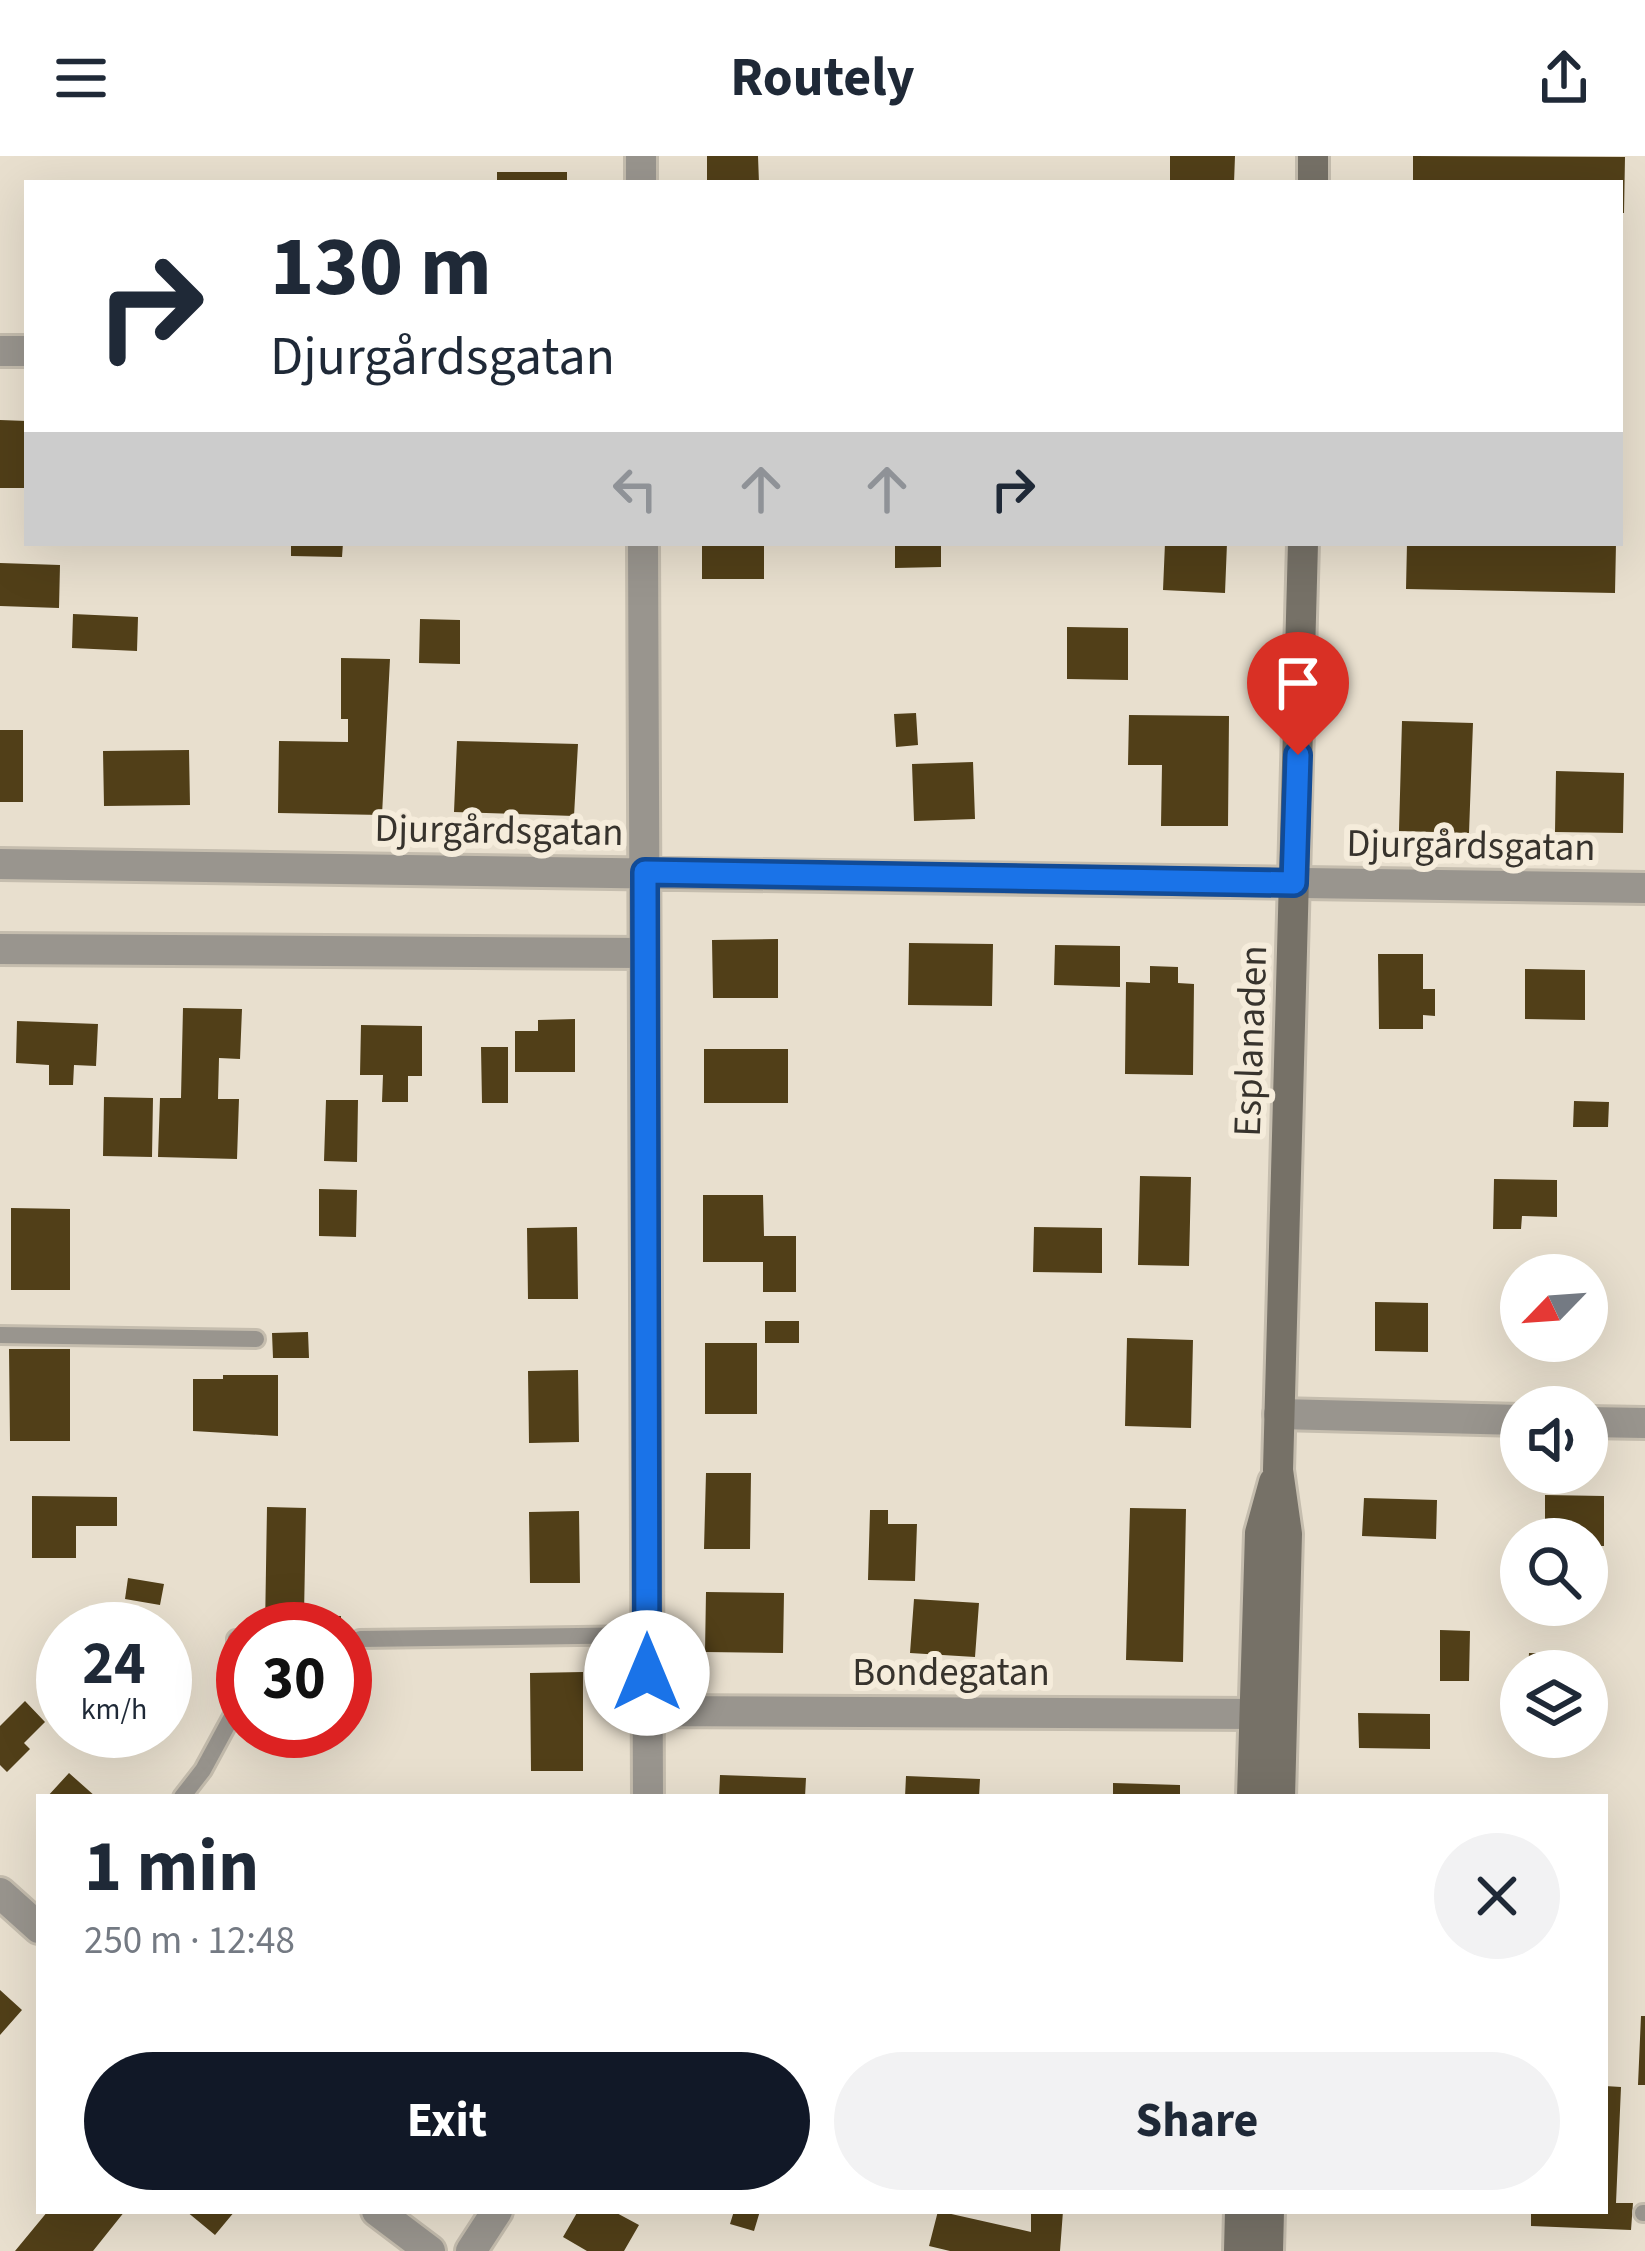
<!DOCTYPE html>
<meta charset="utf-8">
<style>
:root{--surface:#fff;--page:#f2f2f3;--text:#1f2937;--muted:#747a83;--accent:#111827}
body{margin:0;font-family:"Source Sans 3",sans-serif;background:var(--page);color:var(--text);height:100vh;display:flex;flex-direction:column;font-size:45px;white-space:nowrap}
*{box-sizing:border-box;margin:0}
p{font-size:39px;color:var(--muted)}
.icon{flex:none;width:66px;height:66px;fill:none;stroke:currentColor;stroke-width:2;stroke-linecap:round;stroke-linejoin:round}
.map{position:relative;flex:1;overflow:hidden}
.details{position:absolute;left:36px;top:1638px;width:1572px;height:420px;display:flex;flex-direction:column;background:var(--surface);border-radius:0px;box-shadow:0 12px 48px #0002}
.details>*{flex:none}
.banner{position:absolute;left:24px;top:24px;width:1599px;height:366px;border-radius:0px;box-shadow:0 12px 48px #0002;background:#fff;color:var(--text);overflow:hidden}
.needle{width:78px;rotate:245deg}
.buttons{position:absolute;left:1500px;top:1098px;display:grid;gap:24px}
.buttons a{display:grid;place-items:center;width:108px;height:108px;border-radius:50%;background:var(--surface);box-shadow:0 12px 48px #0002;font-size:60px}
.speed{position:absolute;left:36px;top:1446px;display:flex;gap:24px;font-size:60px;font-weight:700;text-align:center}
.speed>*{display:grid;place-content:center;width:156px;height:156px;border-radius:50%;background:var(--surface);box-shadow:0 12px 48px #0002;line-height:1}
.speed small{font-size:30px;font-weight:400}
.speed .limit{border:18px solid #d22;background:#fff;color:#111}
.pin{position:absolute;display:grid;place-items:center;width:102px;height:102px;color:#fff;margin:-123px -51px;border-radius:50% 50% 50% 0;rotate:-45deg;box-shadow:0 0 12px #0007}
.pin .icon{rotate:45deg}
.me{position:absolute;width:132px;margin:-66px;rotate:0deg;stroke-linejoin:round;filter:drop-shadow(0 0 9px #0008)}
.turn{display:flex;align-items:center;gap:42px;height:252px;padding:0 48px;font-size:54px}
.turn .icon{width:156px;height:156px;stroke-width:2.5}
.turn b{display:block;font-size:84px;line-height:102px}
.lanes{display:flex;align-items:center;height:114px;padding:0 48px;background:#0003;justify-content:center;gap:60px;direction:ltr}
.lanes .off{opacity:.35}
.round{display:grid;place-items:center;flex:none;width:126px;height:126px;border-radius:63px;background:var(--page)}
.overview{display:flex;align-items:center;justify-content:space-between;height:204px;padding:0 48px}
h1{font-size:72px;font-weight:700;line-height:90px}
.action{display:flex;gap:24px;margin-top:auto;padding:24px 48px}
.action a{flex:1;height:138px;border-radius:72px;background:var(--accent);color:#fff;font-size:48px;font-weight:700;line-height:138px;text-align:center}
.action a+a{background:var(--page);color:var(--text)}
header{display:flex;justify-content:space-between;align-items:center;height:156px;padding:0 48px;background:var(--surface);font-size:54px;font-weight:700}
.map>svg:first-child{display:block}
.building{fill:#513f18}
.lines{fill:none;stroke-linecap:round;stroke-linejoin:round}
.lane-casing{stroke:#c5bdae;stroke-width:22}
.street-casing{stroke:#c5bdae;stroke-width:36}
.secondary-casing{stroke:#c5bdae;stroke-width:36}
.lane{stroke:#99958e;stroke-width:16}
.street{stroke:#99958e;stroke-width:30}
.secondary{stroke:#767167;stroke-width:30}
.route-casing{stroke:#114b97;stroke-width:30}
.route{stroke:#1a73e8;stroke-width:21}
.labels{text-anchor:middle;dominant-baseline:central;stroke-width:12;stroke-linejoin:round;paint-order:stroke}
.street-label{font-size:39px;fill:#37332d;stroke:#f5ecdb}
</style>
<header><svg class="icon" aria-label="menu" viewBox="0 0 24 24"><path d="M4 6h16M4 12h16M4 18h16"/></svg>Routely<svg class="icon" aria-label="share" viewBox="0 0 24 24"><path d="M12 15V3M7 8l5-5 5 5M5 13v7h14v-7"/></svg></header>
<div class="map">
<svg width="1645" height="2095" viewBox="0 0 1645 2095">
<rect width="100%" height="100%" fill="#e8dfce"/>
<path class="building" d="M707 0H758L759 27H707Z
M1170 0H1235L1234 27H1170Z
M1413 0 1625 1 1624 57H1620V27H1413Z
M497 16H567V27H497Z
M0 264 27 265V332H0Z
M291 387H343L342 401 291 400Z
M702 387H764V423H702Z
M895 387H941V411L895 412Z
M1165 387H1227L1225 437 1163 434Z
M1407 387H1616L1615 437 1406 433Z
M0 407 60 409 59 452 0 450Z
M73 458 138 461 137 495 72 492Z
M420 463 460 464V508L419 507Z
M1067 471 1128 472V524L1067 523Z
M341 502 390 503 382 659 278 657 279 585 348 586V563H341Z
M916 557 918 589 896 591 894 558Z
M1129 559 1229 560 1228 670H1161L1162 609H1128Z
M1402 565 1473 567 1469 677 1399 675Z
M0 574H23V646H0Z
M457 585 578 588 574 660 454 656Z
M189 594 190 649 104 650 103 595Z
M973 606 975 663 914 665 912 608Z
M1556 615 1624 617 1623 677 1555 676Z
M778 783V842H713L712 784Z
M909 787 993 788 992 850 908 849Z
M1055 789 1120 790V831L1054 829Z
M1378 798H1423V833H1435V860L1423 859V873H1379Z
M1150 810 1178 811V827L1194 828 1193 919 1125 918 1126 826 1150 827Z
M1525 813 1585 814V864L1525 863Z
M183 852 242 853 240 903 219 902 218 943H239L237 1003 158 1001 160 942H181Z
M575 863V916H515V875H538V864Z
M17 865 98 868 96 910 74 909 73 929H49V909L16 907Z
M361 869 422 870V920H408V946H382L383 919H360Z
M481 891H508V947H482Z
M704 893H788V947H704Z
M104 941 153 942 152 1001 103 1000Z
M326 944H358L357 1006 324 1005Z
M1574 945 1609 946 1608 971H1573Z
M1140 1020 1191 1021 1189 1110 1138 1109Z
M1494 1023 1557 1024V1061L1522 1060 1521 1073H1493Z
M319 1033 357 1034 356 1081 319 1080Z
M703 1039H763L764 1080H796V1136H763V1106H703Z
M11 1052 70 1053V1134H11Z
M577 1071 578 1143H528L527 1072Z
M1034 1071 1102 1072V1117L1033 1116Z
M1375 1146 1428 1147V1196L1375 1195Z
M765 1165H799V1187H765Z
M308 1176 309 1202H273L272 1177Z
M1127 1182 1193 1184 1191 1272 1125 1270Z
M705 1187H757V1258H705Z
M9 1193H70V1285H10Z
M578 1214 579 1286 529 1287 528 1215Z
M223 1219H278V1280L193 1275V1223H223Z
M706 1317H751L750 1393H704Z
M1545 1339 1604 1340V1390H1587V1383H1545Z
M32 1340 117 1341V1370H76V1402H32Z
M1364 1342 1437 1344 1436 1383 1362 1380Z
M267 1351 306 1352 304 1459 341 1460V1473H265Z
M1130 1352 1186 1353 1183 1506 1126 1504Z
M870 1354H888V1368H917L915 1425 868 1424Z
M579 1355 580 1427H530L529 1356Z
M128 1422 164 1428 160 1449 125 1443Z
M706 1436 784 1437 783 1497 705 1496Z
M914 1443 979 1447 975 1501 910 1497Z
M1440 1474 1470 1475 1469 1525H1440Z
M1529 1497 1567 1498 1566 1515H1528Z
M583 1516V1615H531L530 1517Z
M25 1545 45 1566 24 1587 30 1593 7 1616 0 1609V1570Z
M1358 1557 1430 1558V1593L1359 1592Z
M69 1617 96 1641H47Z
M720 1619 806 1622 805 1641H719Z
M906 1620 980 1623 979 1641H905Z
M1113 1627 1180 1629V1641H1113Z
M0 1834 22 1854 0 1879Z
M1641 1860H1645V1929H1638Z
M1605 1930 1621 1931 1616 2047H1633L1631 2074 1531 2070V2055H1605Z
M48 2055H125L93 2095H15Z
M186 2055H235L215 2079Z
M578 2055H613L639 2069 624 2095H587L563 2081Z
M734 2055H760L754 2075 730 2068Z
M938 2055 1031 2076V2055H1063L1060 2095H950L929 2090Z"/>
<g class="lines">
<defs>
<path id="lane" d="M0 1179 256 1183
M360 1483 647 1479
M182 1641 203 1614 236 1553V1483
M1643 2057H1645"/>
<path id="street" d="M641 0V27
M0 195H27
M643 387 648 1641
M0 708 1645 732
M0 793 643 797
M1279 1258 1521 1264
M1587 1266 1645 1267
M647 1555 1255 1558
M0 1737 39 1772
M377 2055 430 2095
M471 2095 497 2055"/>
<path id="secondary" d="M1313 27V0
M1252 1641 1260 1377 1274 1326
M1280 1641 1287 1378 1278 1314 1303 387
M1239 2095 1240 2055
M1268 2095 1269 2055"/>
</defs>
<use href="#lane" class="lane-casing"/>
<use href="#street" class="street-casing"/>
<use href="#secondary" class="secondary-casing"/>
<use href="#lane" class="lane"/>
<use href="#street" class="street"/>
<use href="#secondary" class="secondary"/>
</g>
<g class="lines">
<defs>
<path id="route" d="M647 1517 645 716 1294 727 1298 599"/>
</defs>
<use href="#route" class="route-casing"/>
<use href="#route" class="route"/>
</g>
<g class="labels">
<g class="street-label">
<text transform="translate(499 675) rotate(1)">Djurgårdsgatan</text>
<text transform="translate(1471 690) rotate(1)">Djurgårdsgatan</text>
<text transform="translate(1251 885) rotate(-88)">Esplanaden</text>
<text x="951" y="1517">Bondegatan</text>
</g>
</g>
</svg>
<div class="buttons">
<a><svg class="needle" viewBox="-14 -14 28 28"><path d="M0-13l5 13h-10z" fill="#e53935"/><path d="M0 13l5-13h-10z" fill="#747a83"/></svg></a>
<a><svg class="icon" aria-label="sound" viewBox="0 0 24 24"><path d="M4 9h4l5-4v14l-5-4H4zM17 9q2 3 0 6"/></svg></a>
<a><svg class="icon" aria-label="search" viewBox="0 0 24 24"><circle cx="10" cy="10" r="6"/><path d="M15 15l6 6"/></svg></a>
<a><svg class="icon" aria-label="layers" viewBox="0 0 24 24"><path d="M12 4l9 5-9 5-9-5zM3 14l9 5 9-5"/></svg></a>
</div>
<div class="speed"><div>24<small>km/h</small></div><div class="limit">30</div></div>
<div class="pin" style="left:1298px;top:599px;background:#d93025"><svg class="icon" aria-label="arrive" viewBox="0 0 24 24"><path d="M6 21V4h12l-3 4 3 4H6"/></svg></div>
<svg class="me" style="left:647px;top:1517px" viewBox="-20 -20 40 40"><circle r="19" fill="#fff"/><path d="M0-13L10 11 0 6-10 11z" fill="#1a73e8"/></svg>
<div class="banner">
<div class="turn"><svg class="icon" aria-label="right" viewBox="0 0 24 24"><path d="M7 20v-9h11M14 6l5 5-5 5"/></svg><div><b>130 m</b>Djurgårdsgatan</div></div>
<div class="lanes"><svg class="icon off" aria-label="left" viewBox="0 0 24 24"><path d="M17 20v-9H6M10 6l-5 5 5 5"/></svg><svg class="icon off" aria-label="ahead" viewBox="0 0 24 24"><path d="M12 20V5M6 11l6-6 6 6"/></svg><svg class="icon off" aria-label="ahead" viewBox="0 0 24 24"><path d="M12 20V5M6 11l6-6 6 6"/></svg><svg class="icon" aria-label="right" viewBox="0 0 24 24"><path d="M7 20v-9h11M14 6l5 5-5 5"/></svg></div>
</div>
<section class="details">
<div class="overview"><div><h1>1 min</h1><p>250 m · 12:48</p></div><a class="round"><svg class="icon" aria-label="close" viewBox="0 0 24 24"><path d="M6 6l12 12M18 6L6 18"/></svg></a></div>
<div class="action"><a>Exit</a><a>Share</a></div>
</section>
</div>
